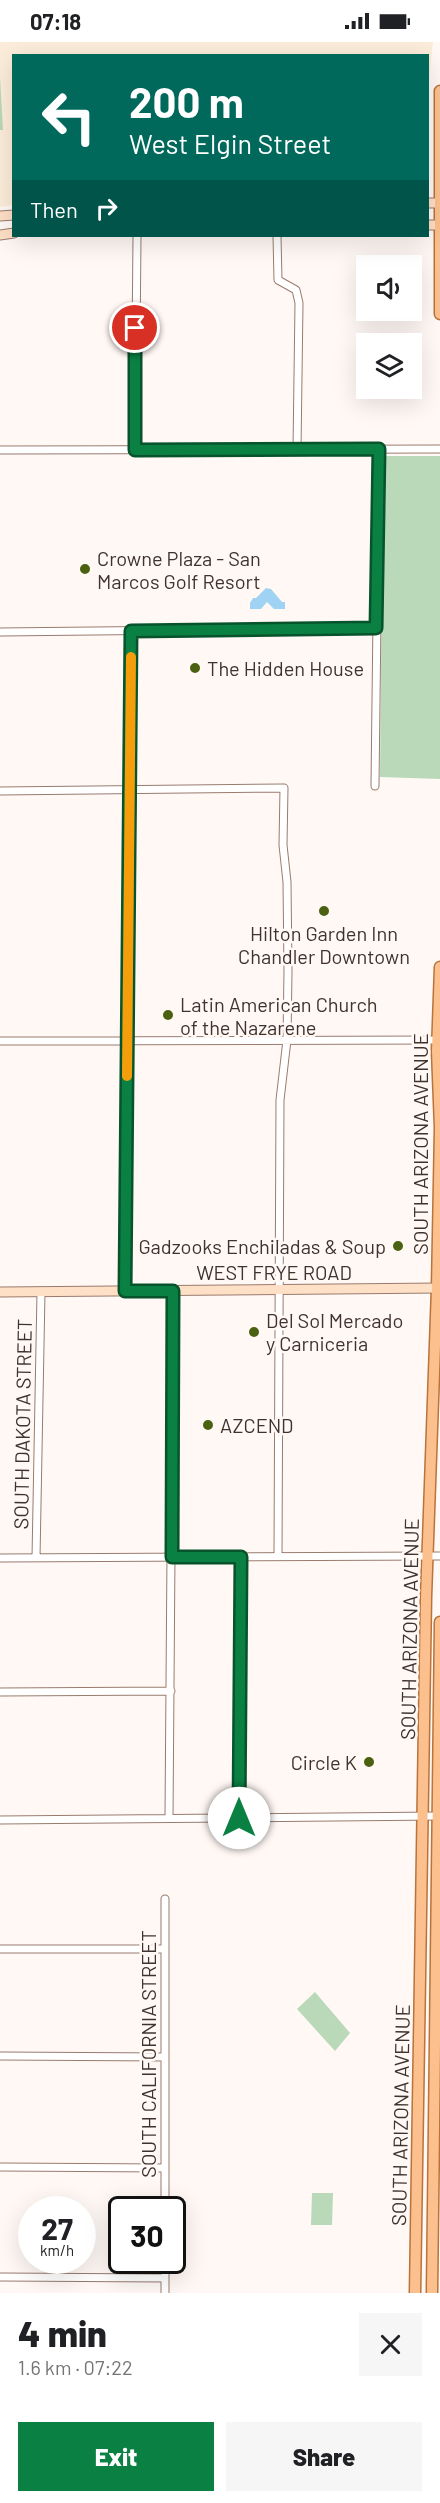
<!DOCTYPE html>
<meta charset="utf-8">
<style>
:root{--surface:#fff;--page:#f6f6f6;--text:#202124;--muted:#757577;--accent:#0b8043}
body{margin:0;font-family:Barlow,sans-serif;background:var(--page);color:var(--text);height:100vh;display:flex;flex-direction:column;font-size:22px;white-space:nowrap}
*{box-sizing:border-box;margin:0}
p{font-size:20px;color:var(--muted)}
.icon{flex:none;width:33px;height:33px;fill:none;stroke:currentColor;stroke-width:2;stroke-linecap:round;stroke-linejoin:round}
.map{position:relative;height:2251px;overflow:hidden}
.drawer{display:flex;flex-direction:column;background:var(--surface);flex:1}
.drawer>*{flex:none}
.hud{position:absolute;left:12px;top:12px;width:417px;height:183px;border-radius:0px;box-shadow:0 6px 24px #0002;background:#00695c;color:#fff;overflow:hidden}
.buttons{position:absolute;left:356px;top:213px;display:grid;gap:12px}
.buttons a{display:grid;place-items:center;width:66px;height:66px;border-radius:0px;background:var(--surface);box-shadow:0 6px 24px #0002;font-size:30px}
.speed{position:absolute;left:18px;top:2154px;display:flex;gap:12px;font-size:30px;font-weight:700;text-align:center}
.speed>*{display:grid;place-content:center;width:78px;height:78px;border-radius:50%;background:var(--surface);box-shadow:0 6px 24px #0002;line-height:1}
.speed small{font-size:15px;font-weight:400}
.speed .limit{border:3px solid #111;border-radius:9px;background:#fff;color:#111}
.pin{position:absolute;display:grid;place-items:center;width:51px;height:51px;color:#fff;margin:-26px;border:3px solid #fff;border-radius:50%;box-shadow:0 2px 6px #0007}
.me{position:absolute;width:66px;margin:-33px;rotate:0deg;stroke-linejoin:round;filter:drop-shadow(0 0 4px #0008)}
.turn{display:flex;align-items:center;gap:21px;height:126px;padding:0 18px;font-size:27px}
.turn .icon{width:78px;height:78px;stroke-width:2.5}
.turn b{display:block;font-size:42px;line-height:51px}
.then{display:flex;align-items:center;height:57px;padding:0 18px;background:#0003;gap:12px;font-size:22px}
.round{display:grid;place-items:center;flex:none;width:63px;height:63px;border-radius:0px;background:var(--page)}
.summary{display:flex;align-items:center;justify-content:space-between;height:102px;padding:0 18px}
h1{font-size:36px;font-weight:800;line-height:45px}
.primary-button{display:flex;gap:12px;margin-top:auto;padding:12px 18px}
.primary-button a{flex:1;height:69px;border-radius:0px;background:var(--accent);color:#fff;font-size:24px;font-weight:800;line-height:69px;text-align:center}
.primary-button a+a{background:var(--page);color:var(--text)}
.status{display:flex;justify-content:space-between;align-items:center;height:42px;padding:0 30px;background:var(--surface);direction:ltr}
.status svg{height:16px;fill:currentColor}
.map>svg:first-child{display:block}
.education{fill:#fbedd9}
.green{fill:#b9d9b8}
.water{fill:#a0d2f3}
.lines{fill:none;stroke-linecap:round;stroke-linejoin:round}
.street-casing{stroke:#9a7b6e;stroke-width:9}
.secondary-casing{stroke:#9a7b6e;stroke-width:11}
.primary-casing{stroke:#b9733b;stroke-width:13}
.street{stroke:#fff;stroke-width:7}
.secondary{stroke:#fee0c6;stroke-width:9}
.primary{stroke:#fcc08e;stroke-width:10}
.route-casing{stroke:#07532c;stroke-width:15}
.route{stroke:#0b8043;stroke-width:10}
.slow{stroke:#f59e0b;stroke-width:10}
.poi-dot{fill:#496110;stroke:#fff8f5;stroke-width:2}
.labels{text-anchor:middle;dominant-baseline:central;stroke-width:5;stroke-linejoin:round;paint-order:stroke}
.poi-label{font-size:20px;fill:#40332d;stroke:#fff8f5;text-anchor:start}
.street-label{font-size:20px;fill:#40332d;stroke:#fff8f5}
</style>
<div class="status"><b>07:18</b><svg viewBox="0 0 49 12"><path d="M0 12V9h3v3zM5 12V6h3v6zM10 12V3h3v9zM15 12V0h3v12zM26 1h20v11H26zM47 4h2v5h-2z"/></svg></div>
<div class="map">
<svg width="440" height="2251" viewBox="0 0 440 2251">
<rect width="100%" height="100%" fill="#fff8f5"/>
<path class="education" d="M0 0H433L428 47V14H14L13 163 0 165Z"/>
<path class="green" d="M0 35 3 88H0Z
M386 414H440V737L380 735 383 416Z
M315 1950 350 1991 335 2009 297 1967Z
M312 2151H333L332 2183H311Z"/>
<path class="water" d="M266 546 271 547 282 560H285V567H274L267 560 261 567H250V561L253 556H256Z"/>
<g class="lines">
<defs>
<path id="street" d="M277 194 278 238 296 248 299 261 297 407
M0 408 440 407
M135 408 137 194
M0 590 376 586
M375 744 379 407
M0 749 284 746 283 803 287 840 288 929 287 998 280 1058 278 1514
M0 999 440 998
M125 1249 131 589
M0 1516 440 1514
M36 1516 41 1250
M0 1650 171 1649
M169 1776 173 1249
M239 1776 241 1515
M0 1778 440 1774
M165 1857V2168
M0 1907H165
M0 2014 165 2015
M0 2125 165 2126
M165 2218V2251
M0 2235 165 2236"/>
<path id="secondary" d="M428 161H440
M0 174 14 173
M428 183H440
M0 193 14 191
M0 1250 440 1246"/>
<path id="primary" d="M440 49V272
M415 2251 426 1555 437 1246 440 1086 437 1009 440 925
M432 2251 440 1580"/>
</defs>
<use href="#street" class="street-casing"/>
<use href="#secondary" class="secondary-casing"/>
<use href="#primary" class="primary-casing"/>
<use href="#street" class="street"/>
<use href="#secondary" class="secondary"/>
<use href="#primary" class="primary"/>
</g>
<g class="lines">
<defs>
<path id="route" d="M135 286V408L379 407 376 586 131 589 125 1249H173L172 1515H241L239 1776"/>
</defs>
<use href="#route" class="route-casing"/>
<use href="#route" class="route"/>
<path class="slow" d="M127 1034 131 615"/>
</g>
<g class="poi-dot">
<circle cx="85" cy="527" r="6"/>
<circle cx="195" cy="626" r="6"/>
<circle cx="324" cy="869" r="6"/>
<circle cx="168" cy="973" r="6"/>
<circle cx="398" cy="1204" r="6"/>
<circle cx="254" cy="1290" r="6"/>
<circle cx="208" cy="1383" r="6"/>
<circle cx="369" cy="1720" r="6"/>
</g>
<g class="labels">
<g class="poi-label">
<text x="97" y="516">Crowne Plaza - San<tspan x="97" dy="23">Marcos Golf Resort</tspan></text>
<text x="207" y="626">The Hidden House</text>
<text x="324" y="891" text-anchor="middle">Hilton Garden Inn<tspan x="324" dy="23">Chandler Downtown</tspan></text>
<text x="180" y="962">Latin American Church<tspan x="180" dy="23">of the Nazarene</tspan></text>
<text x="386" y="1204" text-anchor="end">Gadzooks Enchiladas &amp; Soup</text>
<text x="266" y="1278">Del Sol Mercado<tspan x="266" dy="23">y Carniceria</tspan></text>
<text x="220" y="1383">AZCEND</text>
<text x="357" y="1720" text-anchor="end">Circle K</text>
</g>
<g class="street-label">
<text transform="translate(420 1102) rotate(-90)">SOUTH ARIZONA AVENUE</text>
<text x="274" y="1230">WEST FRYE ROAD</text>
<text transform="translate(22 1382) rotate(-89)">SOUTH DAKOTA STREET</text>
<text transform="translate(409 1587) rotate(-89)">SOUTH ARIZONA AVENUE</text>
<text transform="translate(148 2012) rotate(-90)">SOUTH CALIFORNIA STREET</text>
<text transform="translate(400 2073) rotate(-89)">SOUTH ARIZONA AVENUE</text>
</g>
</g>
</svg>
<div class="buttons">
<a><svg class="icon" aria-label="sound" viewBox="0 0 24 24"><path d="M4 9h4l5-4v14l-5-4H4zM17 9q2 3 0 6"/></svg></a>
<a><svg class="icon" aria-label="layers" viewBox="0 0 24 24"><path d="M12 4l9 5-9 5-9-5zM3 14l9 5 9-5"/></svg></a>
</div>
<div class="speed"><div>27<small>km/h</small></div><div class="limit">30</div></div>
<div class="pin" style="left:135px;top:286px;background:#d93025"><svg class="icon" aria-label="arrive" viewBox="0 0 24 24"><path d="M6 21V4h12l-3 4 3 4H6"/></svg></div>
<svg class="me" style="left:239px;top:1776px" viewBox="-20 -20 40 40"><circle r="19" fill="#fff"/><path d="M0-13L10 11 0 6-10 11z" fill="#0b8043"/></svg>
<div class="hud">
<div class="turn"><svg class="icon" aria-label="left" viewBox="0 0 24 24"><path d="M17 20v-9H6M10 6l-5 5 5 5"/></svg><div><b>200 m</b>West Elgin Street</div></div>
<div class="then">Then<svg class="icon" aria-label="right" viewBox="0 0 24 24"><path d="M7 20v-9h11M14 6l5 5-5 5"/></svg></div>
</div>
</div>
<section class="drawer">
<div class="summary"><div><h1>4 min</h1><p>1.6 km · 07:22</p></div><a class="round"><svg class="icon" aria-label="close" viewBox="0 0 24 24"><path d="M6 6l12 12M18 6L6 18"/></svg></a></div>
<div class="primary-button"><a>Exit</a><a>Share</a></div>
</section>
